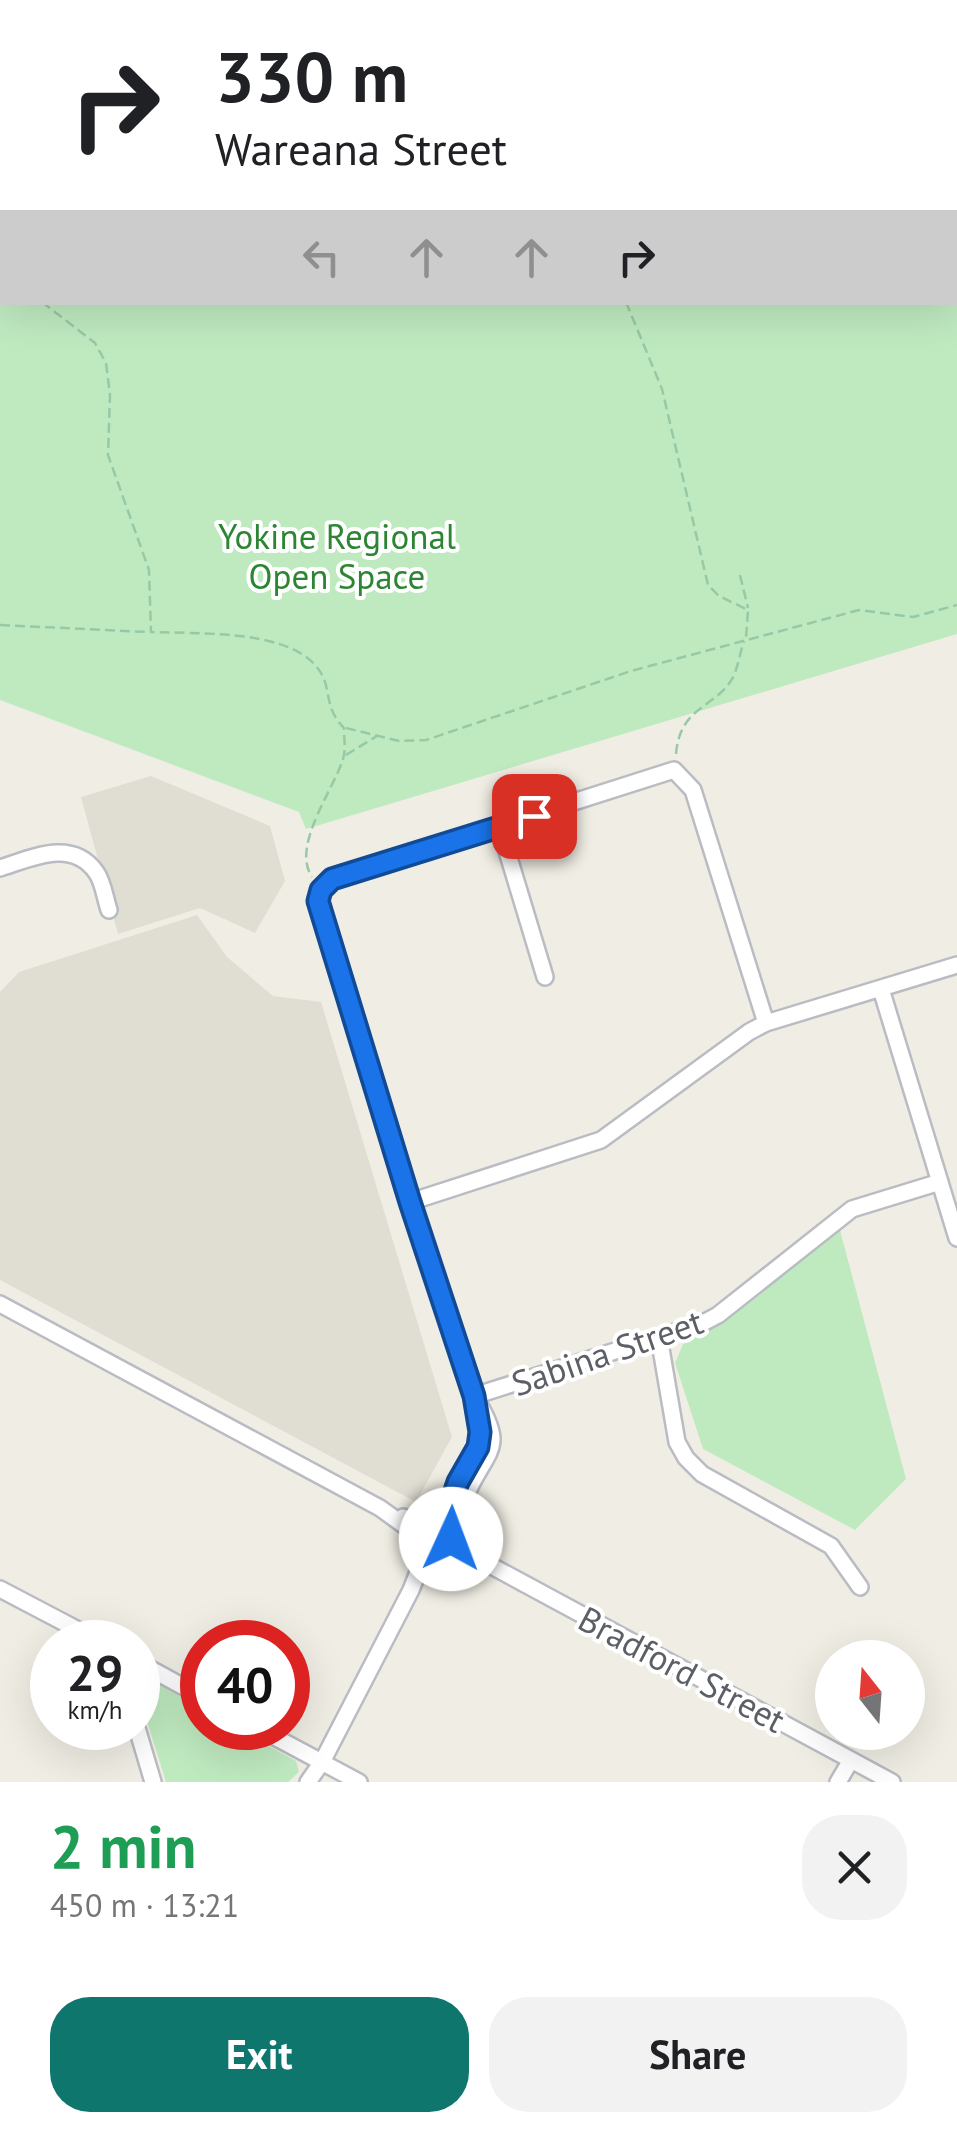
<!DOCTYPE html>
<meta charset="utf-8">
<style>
:root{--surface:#fff;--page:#f2f2f2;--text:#202124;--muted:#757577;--accent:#0f766e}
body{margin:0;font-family:"PT Sans",sans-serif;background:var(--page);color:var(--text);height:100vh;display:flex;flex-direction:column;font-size:38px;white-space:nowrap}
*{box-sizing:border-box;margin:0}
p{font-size:32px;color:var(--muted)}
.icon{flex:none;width:55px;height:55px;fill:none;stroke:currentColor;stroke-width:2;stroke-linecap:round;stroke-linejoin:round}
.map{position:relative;height:1782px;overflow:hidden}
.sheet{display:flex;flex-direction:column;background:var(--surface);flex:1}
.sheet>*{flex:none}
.hud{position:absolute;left:0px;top:0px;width:958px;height:305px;box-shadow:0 10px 40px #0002;background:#fff;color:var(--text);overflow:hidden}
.needle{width:65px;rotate:343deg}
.fabs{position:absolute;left:815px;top:1640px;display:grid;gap:20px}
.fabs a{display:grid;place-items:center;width:110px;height:110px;border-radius:50%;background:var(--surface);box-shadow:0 10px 40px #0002;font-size:50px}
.speed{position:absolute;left:30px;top:1620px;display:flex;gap:20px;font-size:50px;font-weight:700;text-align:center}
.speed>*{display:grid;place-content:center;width:130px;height:130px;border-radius:50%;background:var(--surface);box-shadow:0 10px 40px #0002;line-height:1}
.speed small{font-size:25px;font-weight:400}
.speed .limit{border:15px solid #d22;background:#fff;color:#111}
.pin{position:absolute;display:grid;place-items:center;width:85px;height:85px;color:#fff;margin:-42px;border-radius:20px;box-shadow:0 5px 15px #0006}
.me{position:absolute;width:110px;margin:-55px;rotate:2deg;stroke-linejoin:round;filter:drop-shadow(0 0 8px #0008)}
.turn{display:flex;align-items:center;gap:35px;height:210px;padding:0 50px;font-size:45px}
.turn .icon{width:130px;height:130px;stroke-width:2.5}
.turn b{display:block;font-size:70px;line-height:85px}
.lanes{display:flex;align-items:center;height:95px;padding:0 50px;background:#0003;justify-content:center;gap:50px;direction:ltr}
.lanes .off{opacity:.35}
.round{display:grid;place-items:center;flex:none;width:105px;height:105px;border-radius:40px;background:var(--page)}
.summary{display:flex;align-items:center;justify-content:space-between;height:170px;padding:0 50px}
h1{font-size:60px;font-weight:700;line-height:75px;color:#1e9e55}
.primary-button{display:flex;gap:20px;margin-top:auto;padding:20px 50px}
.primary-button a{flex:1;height:115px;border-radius:40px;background:var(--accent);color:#fff;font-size:40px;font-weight:700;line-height:115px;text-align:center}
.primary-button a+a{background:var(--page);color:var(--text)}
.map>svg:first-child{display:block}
.education{fill:#e0ddd3}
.green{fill:#bfeac0;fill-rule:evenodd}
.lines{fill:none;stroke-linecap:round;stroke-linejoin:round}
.minor-casing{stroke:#b9bcc2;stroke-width:20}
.path{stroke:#96c9a6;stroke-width:2.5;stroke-dasharray:10 5;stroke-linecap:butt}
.minor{stroke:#fff;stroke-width:15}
.route-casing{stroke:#114b97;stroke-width:25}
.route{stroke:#1a73e8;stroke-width:18}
.labels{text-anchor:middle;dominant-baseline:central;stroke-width:8;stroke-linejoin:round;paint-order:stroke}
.park-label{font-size:35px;fill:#2d8533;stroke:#fff}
.street-label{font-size:35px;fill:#5c6066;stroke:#fff}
</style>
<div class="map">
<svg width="957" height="1782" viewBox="0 0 957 1782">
<rect width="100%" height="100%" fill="#f0eee4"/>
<path class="education" d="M151 776 270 826 285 881 255 933 200 908 118 934 81 797Z
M197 915 227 957 273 996 321 1002 452 1437 416 1502 0 1280V992L19 972Z"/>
<path class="green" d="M0 0H957V634L306 829 299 812 0 700ZM2 2H955V302H2Z
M840 1230 906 1479 855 1530 703 1449 675 1363 684 1342 719 1325Z
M140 1674 202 1709V1728H236L296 1761 299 1772 288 1782H166L138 1692Z"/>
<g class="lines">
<defs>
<path id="minor" d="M500 828 545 977
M0 868C32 858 72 838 96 872 103 881 105 898 109 910
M881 989 957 1238
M410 1202 601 1140 749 1032 766 1023 957 965
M0 1304 380 1508 423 1539
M659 1337 677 1442 686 1458 702 1474 831 1546 860 1587
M474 1396 703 1323 718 1315 852 1209 940 1182
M403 1517 431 1527 441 1526 451 1537 449 1547 441 1553 431 1552 424 1543
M436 1526C445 1514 479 1451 480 1439 482 1393 439 1290 423 1242 386 1129 353 1015 319 901L321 890 332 879 674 770 693 790 766 1023
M451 1537C458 1520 463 1501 471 1485 490 1448 503 1446 479 1404
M451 1539 473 1556 892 1782
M0 1589 101 1642
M138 1662 202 1697
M137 1728 153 1782
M258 1728 359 1782
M308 1782 322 1762 411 1590 427 1549
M838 1782 851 1760"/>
</defs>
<use href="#minor" class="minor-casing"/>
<path class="path" d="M545 0 546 2
M78 2V0
M0 89H2
M0 270 2 272
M42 302 95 343 106 363 110 395 108 455 149 570 151 632C196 634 285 629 316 666 334 687 321 704 344 728 344 738 346 750 343 759 333 791 291 846 312 877
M626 302 662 389 708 585 719 596 748 610 746 638
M740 575 748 608
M0 625 148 632
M346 728 399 741 426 740 631 671 859 610 913 617 957 605
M676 754C680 706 715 708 732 679 738 669 740 652 744 641
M346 755 377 736"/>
<use href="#minor" class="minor"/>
</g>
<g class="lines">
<defs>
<path id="route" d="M451 1539 446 1529 436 1526 449 1508 458 1482 478 1447 480 1432 474 1396 410 1202 318 901 321 890 332 879 534 816"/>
</defs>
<use href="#route" class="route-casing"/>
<use href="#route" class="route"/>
</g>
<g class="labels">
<g class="park-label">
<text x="337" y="536">Yokine Regional<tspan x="337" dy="40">Open Space</tspan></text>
</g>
<g class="street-label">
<text transform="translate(607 1352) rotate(-19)">Sabina Street</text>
<text transform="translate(682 1669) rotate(28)">Bradford Street</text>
</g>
</g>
</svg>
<div class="fabs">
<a><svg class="needle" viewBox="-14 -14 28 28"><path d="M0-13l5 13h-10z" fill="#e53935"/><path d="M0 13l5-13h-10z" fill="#757577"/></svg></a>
</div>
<div class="speed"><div>29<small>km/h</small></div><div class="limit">40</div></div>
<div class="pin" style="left:534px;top:816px;background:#d93025"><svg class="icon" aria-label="arrive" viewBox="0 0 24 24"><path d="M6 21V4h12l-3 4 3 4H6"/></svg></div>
<svg class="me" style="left:451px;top:1539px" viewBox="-20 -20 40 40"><circle r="19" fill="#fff"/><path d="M0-13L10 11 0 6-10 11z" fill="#1a73e8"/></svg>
<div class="hud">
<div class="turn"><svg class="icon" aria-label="right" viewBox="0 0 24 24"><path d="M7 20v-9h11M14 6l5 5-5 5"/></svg><div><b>330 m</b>Wareana Street</div></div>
<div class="lanes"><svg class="icon off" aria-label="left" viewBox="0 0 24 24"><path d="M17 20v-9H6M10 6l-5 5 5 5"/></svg><svg class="icon off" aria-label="ahead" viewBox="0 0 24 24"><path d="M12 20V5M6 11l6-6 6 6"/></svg><svg class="icon off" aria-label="ahead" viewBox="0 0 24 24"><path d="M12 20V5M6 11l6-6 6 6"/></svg><svg class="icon" aria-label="right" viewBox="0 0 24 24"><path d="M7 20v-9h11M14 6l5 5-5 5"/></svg></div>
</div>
</div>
<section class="sheet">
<div class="summary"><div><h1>2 min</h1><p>450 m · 13:21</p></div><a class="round"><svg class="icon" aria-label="close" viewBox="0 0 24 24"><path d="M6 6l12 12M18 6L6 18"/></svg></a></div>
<div class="primary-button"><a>Exit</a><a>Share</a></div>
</section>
